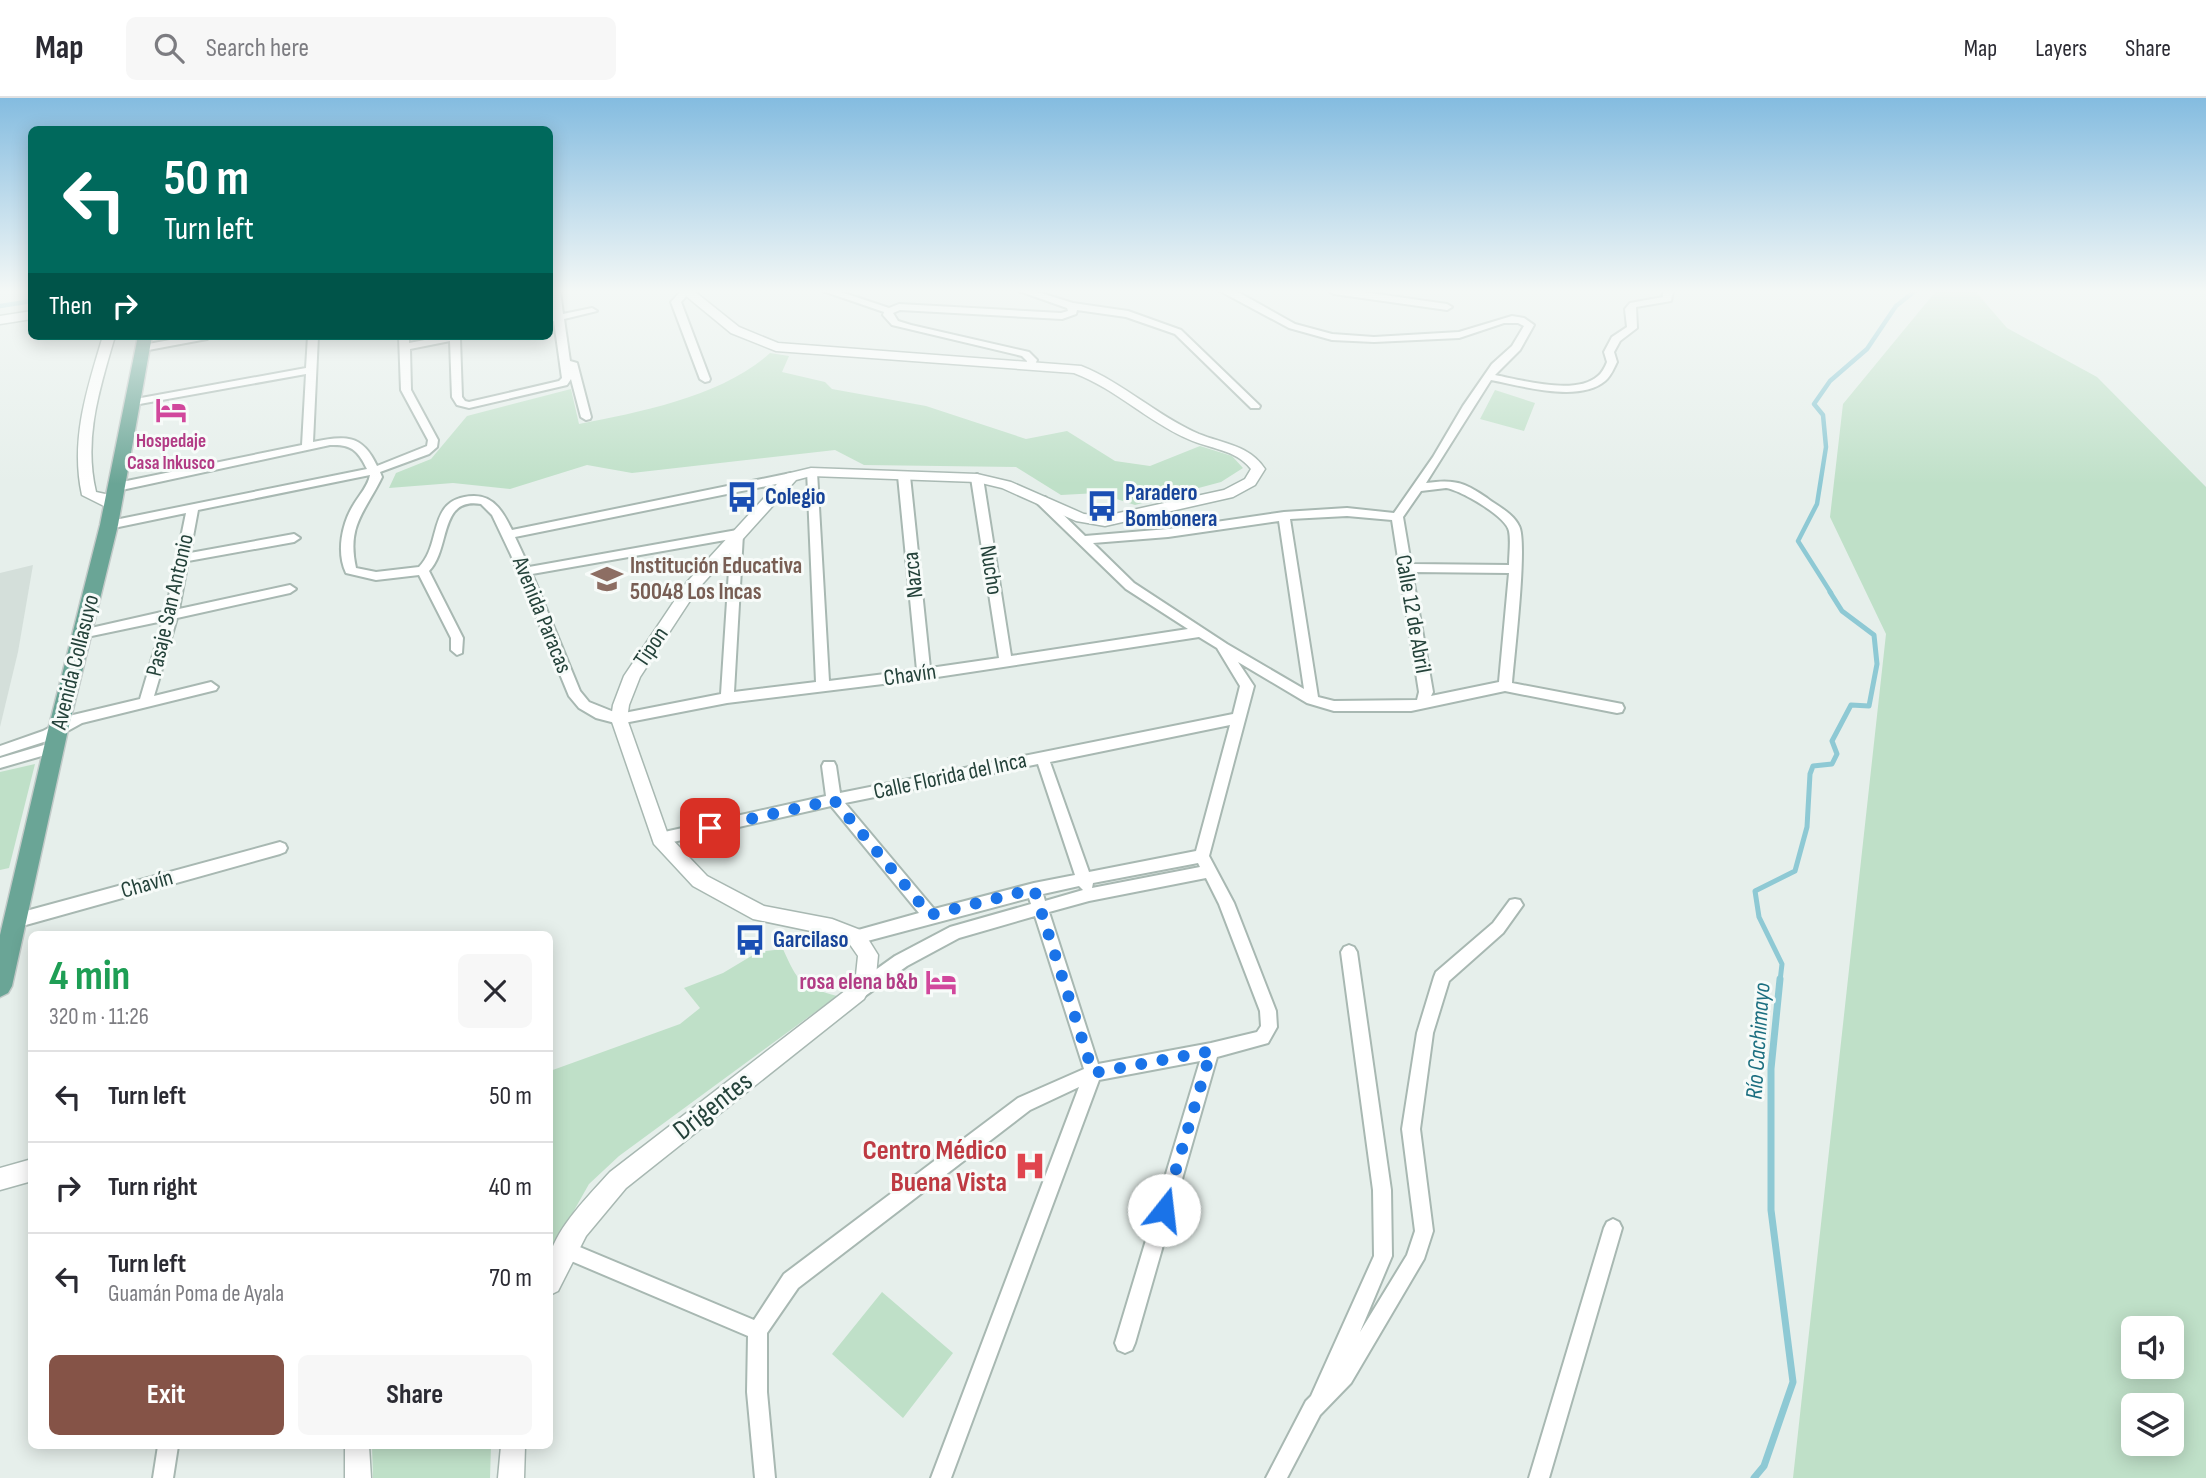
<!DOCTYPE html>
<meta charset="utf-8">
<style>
:root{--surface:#fff;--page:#f7f7f7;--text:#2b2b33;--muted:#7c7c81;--line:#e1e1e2;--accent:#855347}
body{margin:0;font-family:"Sofia Sans Condensed",sans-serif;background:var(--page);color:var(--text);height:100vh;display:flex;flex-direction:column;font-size:26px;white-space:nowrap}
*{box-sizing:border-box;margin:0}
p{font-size:23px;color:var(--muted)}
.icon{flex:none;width:38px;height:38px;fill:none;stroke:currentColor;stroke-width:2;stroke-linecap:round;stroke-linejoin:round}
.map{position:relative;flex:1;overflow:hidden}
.sheet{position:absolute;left:28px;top:833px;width:525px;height:518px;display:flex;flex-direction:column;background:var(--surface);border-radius:10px;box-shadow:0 4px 18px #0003}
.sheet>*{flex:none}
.top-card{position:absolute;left:28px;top:28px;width:525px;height:214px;border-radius:10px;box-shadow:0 4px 18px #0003;background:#00695c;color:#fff;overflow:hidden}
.controls{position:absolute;left:2121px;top:1218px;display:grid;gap:14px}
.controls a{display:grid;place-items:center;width:63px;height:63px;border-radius:10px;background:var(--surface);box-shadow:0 4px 18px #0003;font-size:35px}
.pin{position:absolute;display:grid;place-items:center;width:60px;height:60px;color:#fff;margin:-30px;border-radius:14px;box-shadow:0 4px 10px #0006}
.me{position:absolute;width:77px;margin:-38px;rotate:16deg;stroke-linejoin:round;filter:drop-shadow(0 0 5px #0008)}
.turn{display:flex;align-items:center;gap:24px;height:147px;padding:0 21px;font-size:32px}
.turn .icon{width:91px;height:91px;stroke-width:2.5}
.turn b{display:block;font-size:49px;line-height:60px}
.then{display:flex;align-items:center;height:66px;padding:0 21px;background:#0003;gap:14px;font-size:26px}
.round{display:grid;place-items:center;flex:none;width:74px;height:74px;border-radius:10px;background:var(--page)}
.head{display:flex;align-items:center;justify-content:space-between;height:119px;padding:0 21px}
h1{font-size:42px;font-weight:700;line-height:52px;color:#1e9e55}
.action{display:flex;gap:14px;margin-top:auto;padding:14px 21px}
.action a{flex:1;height:80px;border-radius:10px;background:var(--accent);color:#fff;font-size:28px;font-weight:700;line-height:80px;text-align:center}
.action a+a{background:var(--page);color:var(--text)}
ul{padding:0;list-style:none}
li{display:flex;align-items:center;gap:21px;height:91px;padding:0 21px;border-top:2px solid var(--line)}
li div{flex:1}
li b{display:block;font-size:26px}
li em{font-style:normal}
header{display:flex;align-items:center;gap:42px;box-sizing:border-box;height:98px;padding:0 35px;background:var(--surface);border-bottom:2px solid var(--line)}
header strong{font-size:33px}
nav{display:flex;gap:38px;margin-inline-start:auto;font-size:24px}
.search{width:490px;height:63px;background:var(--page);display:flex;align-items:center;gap:18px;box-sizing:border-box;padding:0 24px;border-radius:10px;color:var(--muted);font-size:26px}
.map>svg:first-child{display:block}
.built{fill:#d4dfda}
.green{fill:#bfe0c8;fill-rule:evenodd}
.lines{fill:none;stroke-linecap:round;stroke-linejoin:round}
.stream-far2{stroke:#8ec9d4;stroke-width:4.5}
.stream-far1{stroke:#8ec9d4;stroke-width:5}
.stream{stroke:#8ec9d4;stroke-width:7}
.minor-casing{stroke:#a8b8b2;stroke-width:4}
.tertiary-casing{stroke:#a8b8b2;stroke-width:3}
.primary-casing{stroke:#c2cac8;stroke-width:3}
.minor{fill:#fff;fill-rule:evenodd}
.tertiary{fill:#fff;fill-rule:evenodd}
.primary{fill:#6aa596;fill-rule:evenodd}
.route{stroke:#1a73e8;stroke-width:12;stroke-dasharray:0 21.6}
.labels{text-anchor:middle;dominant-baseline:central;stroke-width:6;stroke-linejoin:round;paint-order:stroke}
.far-hotel-label{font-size:19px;font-weight:bold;fill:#b23c85;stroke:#f7fbf9}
.transit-label{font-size:23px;font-weight:bold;fill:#164399;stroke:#f7fbf9;text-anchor:start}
.education-label{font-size:23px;font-weight:bold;fill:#785e54;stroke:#f7fbf9;text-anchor:start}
.street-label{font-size:23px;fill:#24423a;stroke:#f7fbf9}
.hotel-label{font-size:23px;font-weight:bold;fill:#b23c85;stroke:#f7fbf9;text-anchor:end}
.water-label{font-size:24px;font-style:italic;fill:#1c6f80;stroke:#f7fbf9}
.near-street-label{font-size:28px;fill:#24423a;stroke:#f7fbf9}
.near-health-label{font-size:28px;font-weight:bold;fill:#be3a42;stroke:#f7fbf9;text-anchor:end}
</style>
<header>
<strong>Map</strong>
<div class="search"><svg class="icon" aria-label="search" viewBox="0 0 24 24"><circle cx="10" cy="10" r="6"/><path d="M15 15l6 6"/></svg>Search here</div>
<nav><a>Map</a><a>Layers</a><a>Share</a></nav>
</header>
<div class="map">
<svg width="2206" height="1380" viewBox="0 0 2206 1380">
<rect width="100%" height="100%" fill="#e6efeb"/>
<path class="built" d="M33 467 18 554 0 629V475Z"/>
<path class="green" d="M1936 193H1975L2007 230 2097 279 2206 389V1380H1793L1886 536 1830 419 1843 306ZM2133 1230H2172V1269H2133ZM2133 1307H2172V1346H2133Z
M770 255 789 258 782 274 825 284 832 291 926 308 1026 341 1067 333 1115 363 1150 368 1200 348 1232 358 1243 370 1221 384 1135 407 1098 395 1061 397 1016 369 864 367 835 352 632 375 587 367 510 391 453 385 389 390 396 375 431 361 467 318 571 291 579 326C640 314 723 298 770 255Z
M1495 292 1535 305 1524 333 1480 321Z
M35 666 9 770 0 772V674Z
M783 851C798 885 801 888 837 898L619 1058 589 1086 550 1155V973L680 926 700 910 684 890 723 875 758 854Z
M882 1194 953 1255 903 1320 832 1256Z
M372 1348H491L490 1380H373Z"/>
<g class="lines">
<path class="stream-far2" d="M0 208 32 203
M1831 495 1798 443 1817 406 1826 349 1823 317 1814 306 1830 283 1867 251 1896 208 1915 193"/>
<path class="stream-far1" d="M1780 883 1782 866 1759 819 1755 793 1795 773 1807 729 1810 676 1813 668 1832 666 1837 656 1832 643 1851 607 1869 608 1877 566 1874 537 1842 513 1830 494"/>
<path class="stream" d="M1754 1380 1764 1368 1793 1284 1771 1112V971L1780 881"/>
<defs>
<path id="minor" d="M550 193H560L563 216 592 210 597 213 564 221 570 263 577 265 591 319 590 321 586 322 581 319 571 281 567 287 469 310 457 307 452 299 450 243 410 251 411 292 438 342 437 349 429 356 380 374 382 379 380 383C363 416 347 429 356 470L376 474 419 469C443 445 426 399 474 398 495 398 504 416 512 432L791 375 795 377 797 379 791 383 515 439 529 469 737 432 741 433 743 436 734 594 816 584 807 372H815L817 374 829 583 917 572 898 378 904 374 910 378 930 570 999 560 971 380 977 376 983 380 1011 558 1188 531 1126 491 1037 405V399H1045L1085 438 1168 431 1284 414 1347 410 1394 415 1433 359 1463 308 1492 266 1512 248 1524 228 1518 225H1504L1459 240 1374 244 1332 242 1289 230 1220 193 1238 194 1295 226 1332 236 1374 239 1459 234 1512 218 1524 220 1534 227 1520 252 1495 277C1521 282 1576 298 1598 278 1602 275 1605 269 1607 264L1604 254 1612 239 1627 229 1625 211 1630 205 1663 199V193H1673L1671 203 1636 209 1637 230 1620 243 1614 254 1617 264C1614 270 1611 278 1605 283 1579 305 1522 288 1491 282L1426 385C1454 381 1464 384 1487 400 1497 408 1513 415 1519 428 1528 444 1514 559 1512 585L1617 605 1622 606 1624 610 1622 614 1617 615 1505 593 1411 613H1334L1307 605 1238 564 1254 588 1209 758 1234 805 1276 913 1277 929 1268 945 1217 959 1135 1245 1132 1252 1125 1255 1118 1252 1115 1245 1200 963 1099 982 951 1380H931L1079 989 1030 1012 798 1190 767 1235V1294L775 1380H755L747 1294 748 1238 557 1157 554 1151 557 1145 563 1142 754 1222 784 1176 1018 1000 1084 971 1035 818 959 840 907 868 865 898 859 900 853 898 851 893 853 888 895 858 950 829 1031 806 1029 800 856 846 851 844 848 839 851 834 919 815 831 708 660 747 655 745 653 741 655 737 660 735 826 698 822 668 824 664H834L836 668 840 695 1233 616 1240 588 1217 550 1199 539 924 581 727 605 619 626 596 620 579 610 569 598 511 457 492 417 481 406C438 399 451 451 429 473L463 540 462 555 457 557 451 552V540L419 477 376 482 346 475C336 454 342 425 354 406 360 396 368 388 370 377L198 412 190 455 294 436 300 440 294 444 188 463 179 511 290 487 296 491 290 495 177 520 154 598 211 584 218 589 216 592 82 625 53 641 0 658V648L43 633 73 617 140 601 163 523 82 540 76 536 82 532 166 513 186 415 109 431 105 430V424L367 371C358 352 351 346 330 347L117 393 113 392 111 389 117 385 302 347 306 276 134 307 130 306V302L306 270 308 238H318L313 344C344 338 362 335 377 368L427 348 428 342 401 292 399 238H409V245L446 238H466L460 241 462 299 465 303 469 304 559 283 562 280 554 223 550 224V218L553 217ZM1446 390C1460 392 1506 418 1509 433 1511 443 1509 456 1509 467L1411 466 1403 419 1421 393ZM1347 418 1392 422 1419 594 1417 602 1334 603 1318 599 1290 421ZM1279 423 1304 591 1227 546 1134 485 1093 445 1168 439ZM731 441 721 596 619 616 589 604 580 593 532 476ZM1412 474 1509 475 1499 584 1431 598 1433 594ZM1230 627 1196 753 1089 774 1050 664ZM1038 666 1075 777 1034 785 934 811 845 705ZM1198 765 1200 769 1092 790 1093 785ZM1206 780 1219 806 1260 913 1261 928 1257 934 1211 945 1098 966 1049 814 1089 803ZM1079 788 1083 792 1045 803 1043 796Z
M681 193H691L681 204 710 281 709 283 705 284 700 281 671 204Z
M823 193H838L889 210 899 206 1061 215 1068 213 1067 210 1019 193H1034L1073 205 1128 213 1181 232 1260 308 1259 310H1251L1175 236 1126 219 1077 212 1076 216 1062 221 900 212 893 215 898 223 911 227 1029 254 1037 262 1034 269H1026L1027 263 1022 258 892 227 883 217 884 214Z
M1329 193H1356L1447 206 1452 209 1447 212 1334 196Z
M191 238H212L207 241 143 253 138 250 143 247Z
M54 644 61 649 59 653 0 670V660Z
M280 744 285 746 287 750 285 754 280 756 15 830 10 828 7 823 10 818 15 816Z
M1515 801 1520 802 1523 807 1503 835 1449 883 1433 935 1420 1031 1433 1133 1424 1161 1351 1285 1320 1317 1287 1380H1266L1306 1303 1311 1298 1374 1158 1373 1092 1341 854 1344 849 1349 847 1354 849 1357 854 1391 1092 1392 1158 1360 1234 1407 1157 1415 1133 1402 1031 1417 935 1434 879 1436 874 1493 825 1510 802Z
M1613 1121 1619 1124 1622 1130 1549 1380H1529L1604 1130 1607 1124Z
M158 1348H178L173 1380H153Z"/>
<path id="tertiary" d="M680 193H694L739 229 778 245 1081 268C1124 285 1157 318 1199 336 1224 346 1249 347 1265 371L1255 387 1233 399 1105 428 1076 423 1002 390 977 384 811 378 796 382 697 492 640 579 629 607 627 621 668 737 707 778 764 808 832 821 863 833 878 857 876 878 864 901 626 1090 586 1138 558 1193 550 1197C549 1186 547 1169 550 1158 556 1130 591 1095 610 1074L850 889 856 877 858 858 849 845 830 837 753 821 693 788 654 746 611 621 613 607 624 578 687 484 786 376 811 370 977 376 1011 384 1084 416 1105 418 1224 392 1245 381 1251 371C1236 351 1209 351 1188 341 1147 323 1116 291 1074 275L776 253 731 235Z
M32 213V221L0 226V218Z
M103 238H115C100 290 83 340 96 394L119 399 121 402 119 405 104 408 82 397C70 342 87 291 103 238Z
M32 1061V1083L0 1092V1070Z
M345 1348H369L371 1380H345Z
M501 1348H525L524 1380H498Z"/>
<path id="primary" d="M138 238H152L118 427 68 632 12 888 8 895 0 899V837L48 632 100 427Z"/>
</defs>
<use href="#minor" class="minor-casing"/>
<use href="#tertiary" class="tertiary-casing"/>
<use href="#primary" class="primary-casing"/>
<use href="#minor" class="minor"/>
<use href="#tertiary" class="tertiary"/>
<use href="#primary" class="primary"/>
</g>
<linearGradient id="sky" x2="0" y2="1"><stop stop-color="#84bce0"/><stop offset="0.5" stop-color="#f4f8f6"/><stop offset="1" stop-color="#f4f8f6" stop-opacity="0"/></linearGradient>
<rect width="2206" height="386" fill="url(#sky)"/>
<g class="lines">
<path class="route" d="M710 730 834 702 930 817 1034 791 1093 975 1211 953 1164 1112"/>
</g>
<defs>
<symbol id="hotel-bare" viewBox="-9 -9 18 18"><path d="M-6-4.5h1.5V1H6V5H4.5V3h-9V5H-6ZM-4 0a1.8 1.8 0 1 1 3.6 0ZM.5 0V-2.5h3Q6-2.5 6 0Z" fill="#d1479c" stroke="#f7fbf9" stroke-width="2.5" paint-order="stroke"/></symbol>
<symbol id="bus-bare" viewBox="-9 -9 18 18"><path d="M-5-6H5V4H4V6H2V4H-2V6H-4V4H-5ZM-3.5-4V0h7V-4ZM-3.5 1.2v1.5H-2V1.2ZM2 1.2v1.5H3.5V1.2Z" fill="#1a4fb4" stroke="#f7fbf9" stroke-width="2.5" paint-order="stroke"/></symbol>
<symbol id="school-bare" viewBox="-9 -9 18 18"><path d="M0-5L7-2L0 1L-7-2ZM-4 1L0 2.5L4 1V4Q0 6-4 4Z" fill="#8d6e63" stroke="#f7fbf9" stroke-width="2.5" paint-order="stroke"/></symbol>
<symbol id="hospital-bare" viewBox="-9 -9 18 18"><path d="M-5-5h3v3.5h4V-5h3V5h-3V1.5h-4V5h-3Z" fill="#e0444e" stroke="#f7fbf9" stroke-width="2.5" paint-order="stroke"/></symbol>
</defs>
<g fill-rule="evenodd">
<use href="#hotel-bare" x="149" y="290" width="44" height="44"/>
<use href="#bus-bare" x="720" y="377" width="44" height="44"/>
<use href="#bus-bare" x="1080" y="386" width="44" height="44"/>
<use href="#school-bare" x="585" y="459" width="44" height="44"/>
<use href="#bus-bare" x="728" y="820" width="44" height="44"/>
<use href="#hotel-bare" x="919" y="862" width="44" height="44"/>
<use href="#hospital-bare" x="1008" y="1046" width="44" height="44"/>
</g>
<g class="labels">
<g class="far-hotel-label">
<text x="171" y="343">Hospedaje<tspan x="171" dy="22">Casa Inkusco</tspan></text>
</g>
<g class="transit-label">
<text x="1125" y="395">Paradero<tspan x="1125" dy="26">Bombonera</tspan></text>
<text x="765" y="399">Colegio</text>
<text x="773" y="842">Garcilaso</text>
</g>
<g class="education-label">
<text x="630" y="468">Institución Educativa<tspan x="630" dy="26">50048 Los Incas</tspan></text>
</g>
<g class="street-label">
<text transform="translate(991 472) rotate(81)">Nucho</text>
<text transform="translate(913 477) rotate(-96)">Nazca</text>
<text transform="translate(170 507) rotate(-77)">Pasaje San Antonio</text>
<text transform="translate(1413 516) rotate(80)">Calle 12 de Abril</text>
<text transform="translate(542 517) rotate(68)">Avenida Paracas</text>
<text transform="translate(651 549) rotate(-56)">Tipon</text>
<text transform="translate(75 564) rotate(-76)">Avenida Collasuyo</text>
<text transform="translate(910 577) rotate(-8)">Chavín</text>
<text transform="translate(950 678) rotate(-12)">Calle Florida del Inca</text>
<text transform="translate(147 786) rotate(-16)">Chavín</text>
</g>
<g class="hotel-label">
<text x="918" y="884">rosa elena b&amp;b</text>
</g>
<g class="water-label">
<text transform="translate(1758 943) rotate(-86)">Río Cachimayo</text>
</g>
<g class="near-street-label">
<text transform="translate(713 1008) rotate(-38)">Drigentes</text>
</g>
<g class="near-health-label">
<text x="1007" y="1052">Centro Médico<tspan x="1007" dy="32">Buena Vista</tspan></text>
</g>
</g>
</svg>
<div class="controls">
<a><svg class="icon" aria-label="sound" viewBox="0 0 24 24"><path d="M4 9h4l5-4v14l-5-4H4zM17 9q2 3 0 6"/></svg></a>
<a><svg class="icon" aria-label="layers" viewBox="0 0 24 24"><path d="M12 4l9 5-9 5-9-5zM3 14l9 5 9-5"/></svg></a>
</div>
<div class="pin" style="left:710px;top:730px;background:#d93025"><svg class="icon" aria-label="arrive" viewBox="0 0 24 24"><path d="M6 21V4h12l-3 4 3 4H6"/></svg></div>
<svg class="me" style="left:1164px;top:1112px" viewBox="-20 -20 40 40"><circle r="19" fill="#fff"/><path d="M0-13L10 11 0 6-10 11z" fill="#1a73e8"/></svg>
<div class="top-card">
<div class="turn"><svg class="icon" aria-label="left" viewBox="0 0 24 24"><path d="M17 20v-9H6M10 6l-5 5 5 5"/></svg><div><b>50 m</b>Turn left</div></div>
<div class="then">Then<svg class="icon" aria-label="right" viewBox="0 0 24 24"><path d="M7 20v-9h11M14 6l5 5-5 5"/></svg></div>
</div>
<section class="sheet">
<div class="head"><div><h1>4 min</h1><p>320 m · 11:26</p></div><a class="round"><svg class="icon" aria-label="close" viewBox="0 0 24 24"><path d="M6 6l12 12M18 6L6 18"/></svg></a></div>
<ul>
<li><svg class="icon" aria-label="left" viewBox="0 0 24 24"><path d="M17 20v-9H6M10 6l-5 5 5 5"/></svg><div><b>Turn left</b></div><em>50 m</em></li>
<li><svg class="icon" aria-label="right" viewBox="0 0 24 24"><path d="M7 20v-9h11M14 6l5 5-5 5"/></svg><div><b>Turn right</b></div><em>40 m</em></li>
<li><svg class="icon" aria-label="left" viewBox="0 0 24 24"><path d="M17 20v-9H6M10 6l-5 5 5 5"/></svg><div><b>Turn left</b><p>Guamán Poma de Ayala</p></div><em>70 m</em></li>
</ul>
<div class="action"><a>Exit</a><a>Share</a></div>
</section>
</div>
